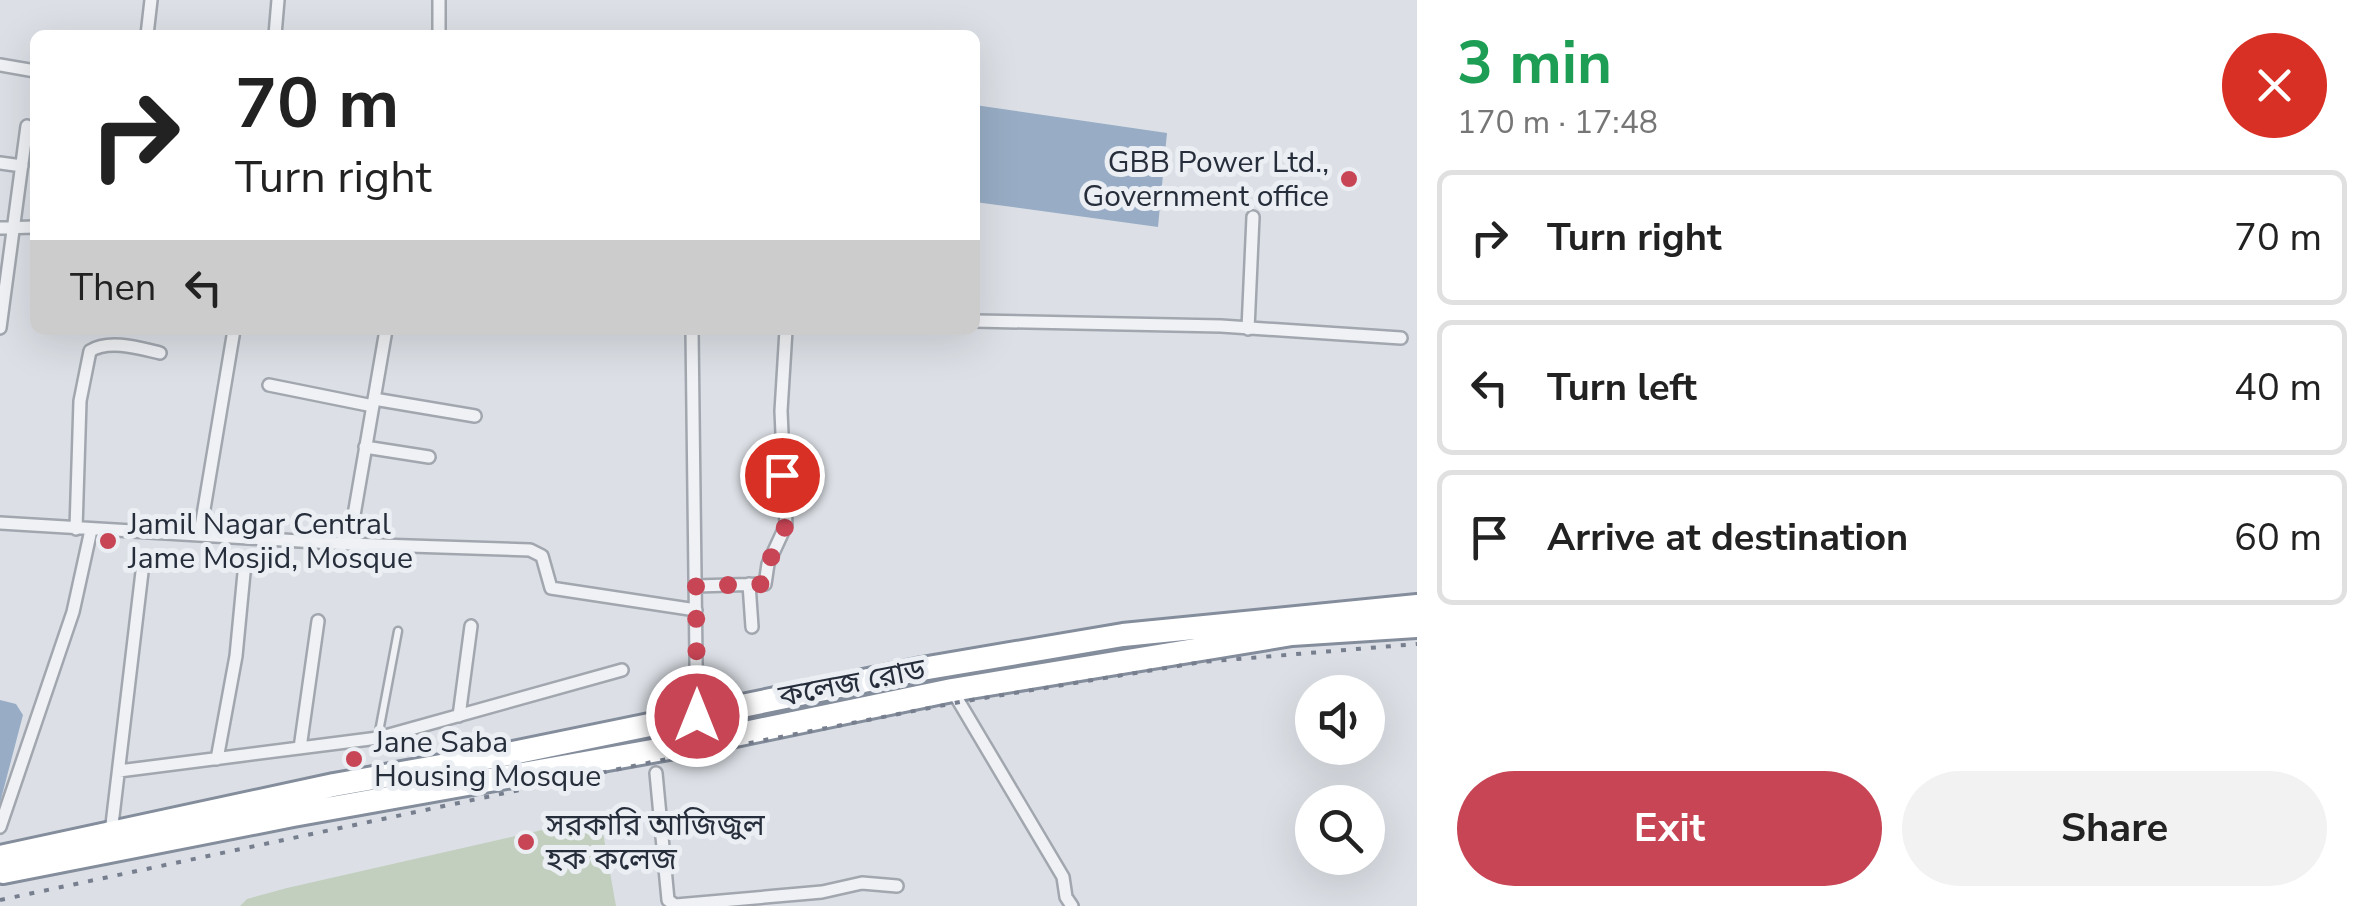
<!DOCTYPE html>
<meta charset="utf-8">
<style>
:root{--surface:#fff;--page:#f2f2f2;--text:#222;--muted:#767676;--line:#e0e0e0;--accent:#c74555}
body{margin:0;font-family:"Nunito Sans","Noto Sans Bengali",sans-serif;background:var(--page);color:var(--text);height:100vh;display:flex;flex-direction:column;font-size:38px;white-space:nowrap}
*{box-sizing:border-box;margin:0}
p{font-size:32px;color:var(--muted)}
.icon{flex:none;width:55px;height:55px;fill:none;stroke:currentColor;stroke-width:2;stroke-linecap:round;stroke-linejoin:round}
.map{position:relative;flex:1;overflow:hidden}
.drawer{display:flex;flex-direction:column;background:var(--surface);width:950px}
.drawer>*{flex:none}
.hud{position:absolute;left:30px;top:30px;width:950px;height:305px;border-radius:15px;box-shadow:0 10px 40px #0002;background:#fff;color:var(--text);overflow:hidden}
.controls{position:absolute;left:1295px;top:675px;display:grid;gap:20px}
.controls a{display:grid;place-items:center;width:90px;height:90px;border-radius:50%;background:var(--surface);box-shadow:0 10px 40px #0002;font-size:50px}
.pin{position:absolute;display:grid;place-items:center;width:85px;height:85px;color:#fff;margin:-42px;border:5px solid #fff;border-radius:50%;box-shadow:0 2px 10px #0007}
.me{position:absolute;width:110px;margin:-55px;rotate:0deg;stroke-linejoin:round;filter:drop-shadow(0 0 8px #0008)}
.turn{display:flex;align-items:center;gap:35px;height:210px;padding:0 40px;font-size:45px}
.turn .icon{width:130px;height:130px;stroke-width:2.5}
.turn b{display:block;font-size:70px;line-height:85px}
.then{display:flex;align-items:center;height:95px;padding:0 40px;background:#0003;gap:20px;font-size:38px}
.round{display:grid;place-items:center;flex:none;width:105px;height:105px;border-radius:52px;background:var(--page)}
.headline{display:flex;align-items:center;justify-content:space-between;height:170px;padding:0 40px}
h1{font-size:60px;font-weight:700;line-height:75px;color:#1e9e55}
.primary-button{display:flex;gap:20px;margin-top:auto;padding:20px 40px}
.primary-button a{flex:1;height:115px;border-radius:60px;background:var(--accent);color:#fff;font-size:40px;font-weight:700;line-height:115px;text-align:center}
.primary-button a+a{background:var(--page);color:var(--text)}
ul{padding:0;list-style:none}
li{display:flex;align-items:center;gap:30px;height:135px;margin:0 20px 15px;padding:0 20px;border:5px solid var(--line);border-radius:15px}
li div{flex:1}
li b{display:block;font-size:38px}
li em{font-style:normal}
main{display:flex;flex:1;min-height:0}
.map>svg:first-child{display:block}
.green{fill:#c2cfbe}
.water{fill:#98adc5}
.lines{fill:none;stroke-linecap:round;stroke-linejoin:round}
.lane-casing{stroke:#a2a7af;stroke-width:11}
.street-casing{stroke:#a2a7af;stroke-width:16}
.highway-casing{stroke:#848d9c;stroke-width:28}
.lane{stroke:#eff1f4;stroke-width:6}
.street{stroke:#eff1f4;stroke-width:11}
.highway{stroke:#fff;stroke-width:22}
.rail{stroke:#777f8f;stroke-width:4;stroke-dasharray:5 10;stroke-linecap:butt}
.route{stroke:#c74555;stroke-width:18;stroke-dasharray:0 32.4}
.poi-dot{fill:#c74555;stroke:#ebeff4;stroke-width:4}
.labels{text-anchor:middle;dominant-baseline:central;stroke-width:10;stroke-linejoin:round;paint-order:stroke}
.poi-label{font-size:30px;fill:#272e3b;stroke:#ebeff4;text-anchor:start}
.street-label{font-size:30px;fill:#272e3b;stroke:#ebeff4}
</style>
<main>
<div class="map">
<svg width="1417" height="906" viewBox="0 0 1417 906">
<rect width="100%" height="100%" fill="#dce0e6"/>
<path class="green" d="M586 820 598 824 603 833 616 906H240L247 899 287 888Z"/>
<path class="water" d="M975 105 1167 133 1158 227 975 202Z
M0 700 16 704 23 715 0 803Z"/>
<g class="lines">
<defs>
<path id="lane" d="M378 737 398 631"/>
<path id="street" d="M147 35 151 0
M275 35 278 0
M439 35V0
M0 65 35 71
M0 163 22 166
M0 228 35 227
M975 321 1221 326 1401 338
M0 328 27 126
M1248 329 1253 217
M692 330 697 743
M269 385 373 406
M374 399 475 416
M365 447 429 457
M0 523 349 544 530 550 542 556 551 588 696 610
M76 529 80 401 90 351C109 339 139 348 160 353
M200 533 234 330
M349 544 386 330
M749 584 752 627
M696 586 765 584 768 564 786 525 781 411 786 330
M952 690 1063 877 1066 897 1072 906
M459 716 471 626
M300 748 318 621
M217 759 236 656 244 573
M119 771 378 738 622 670
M656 773 668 900 676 906
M0 827 73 612 91 530
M111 833 142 572
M676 905 822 892 862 883 897 886"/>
<path id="highway" d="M0 857 334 785 503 755 922 669 1123 635 1417 606
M3 872 293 815 697 743 952 690 1292 634 1417 626"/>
</defs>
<use href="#lane" class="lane-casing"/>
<use href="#street" class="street-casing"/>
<use href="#highway" class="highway-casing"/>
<use href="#lane" class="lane"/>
<use href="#street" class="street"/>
<use href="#highway" class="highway"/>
<path class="rail" d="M0 900 652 762 960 702 1202 662 1417 644"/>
</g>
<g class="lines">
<path class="route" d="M697 716 696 586 765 584 768 564 786 525 782 475"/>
</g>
<g class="poi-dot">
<circle cx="1349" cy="179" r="10"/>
<circle cx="108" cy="541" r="10"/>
<circle cx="354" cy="759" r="10"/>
<circle cx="526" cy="842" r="10"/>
</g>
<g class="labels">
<g class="poi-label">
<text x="1329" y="162" text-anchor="end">GBB Power Ltd.,<tspan x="1329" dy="34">Government office</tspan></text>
<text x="128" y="524">Jamil Nagar Central<tspan x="128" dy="34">Jame Mosjid, Mosque</tspan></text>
<text x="374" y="742">Jane Saba<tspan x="374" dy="34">Housing Mosque</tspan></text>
<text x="546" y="825">সরকারি আজিজুল<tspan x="546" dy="34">হক কলেজ</tspan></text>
</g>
<g class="street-label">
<text transform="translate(852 683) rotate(-11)">কলেজ রোড</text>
</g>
</g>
</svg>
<div class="controls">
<a><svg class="icon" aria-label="sound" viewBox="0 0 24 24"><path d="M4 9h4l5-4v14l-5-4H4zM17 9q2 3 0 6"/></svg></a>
<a><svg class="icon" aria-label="search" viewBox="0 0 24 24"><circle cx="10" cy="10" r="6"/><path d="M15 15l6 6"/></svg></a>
</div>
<div class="pin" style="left:782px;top:475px;background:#d93025"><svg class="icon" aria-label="arrive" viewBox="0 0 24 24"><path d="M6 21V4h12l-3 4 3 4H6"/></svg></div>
<svg class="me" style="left:697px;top:716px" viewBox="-20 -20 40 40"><circle r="17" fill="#c74555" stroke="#fff" stroke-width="3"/><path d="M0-11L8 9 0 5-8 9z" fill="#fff"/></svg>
<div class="hud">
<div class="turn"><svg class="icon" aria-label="right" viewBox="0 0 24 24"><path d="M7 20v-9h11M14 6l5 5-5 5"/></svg><div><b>70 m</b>Turn right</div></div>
<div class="then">Then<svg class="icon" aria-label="left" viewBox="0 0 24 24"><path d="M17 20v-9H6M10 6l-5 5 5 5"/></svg></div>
</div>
</div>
<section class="drawer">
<div class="headline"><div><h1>3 min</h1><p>170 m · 17:48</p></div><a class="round" style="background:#d93025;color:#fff"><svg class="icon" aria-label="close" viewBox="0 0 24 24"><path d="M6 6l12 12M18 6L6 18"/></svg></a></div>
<ul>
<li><svg class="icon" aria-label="right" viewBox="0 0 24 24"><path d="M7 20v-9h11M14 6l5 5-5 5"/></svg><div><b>Turn right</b></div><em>70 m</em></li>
<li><svg class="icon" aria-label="left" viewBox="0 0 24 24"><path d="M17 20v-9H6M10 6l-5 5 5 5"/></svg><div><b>Turn left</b></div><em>40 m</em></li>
<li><svg class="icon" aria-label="arrive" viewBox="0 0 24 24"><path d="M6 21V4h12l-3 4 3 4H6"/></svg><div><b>Arrive at destination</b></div><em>60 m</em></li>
</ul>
<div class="primary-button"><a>Exit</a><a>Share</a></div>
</section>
</main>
